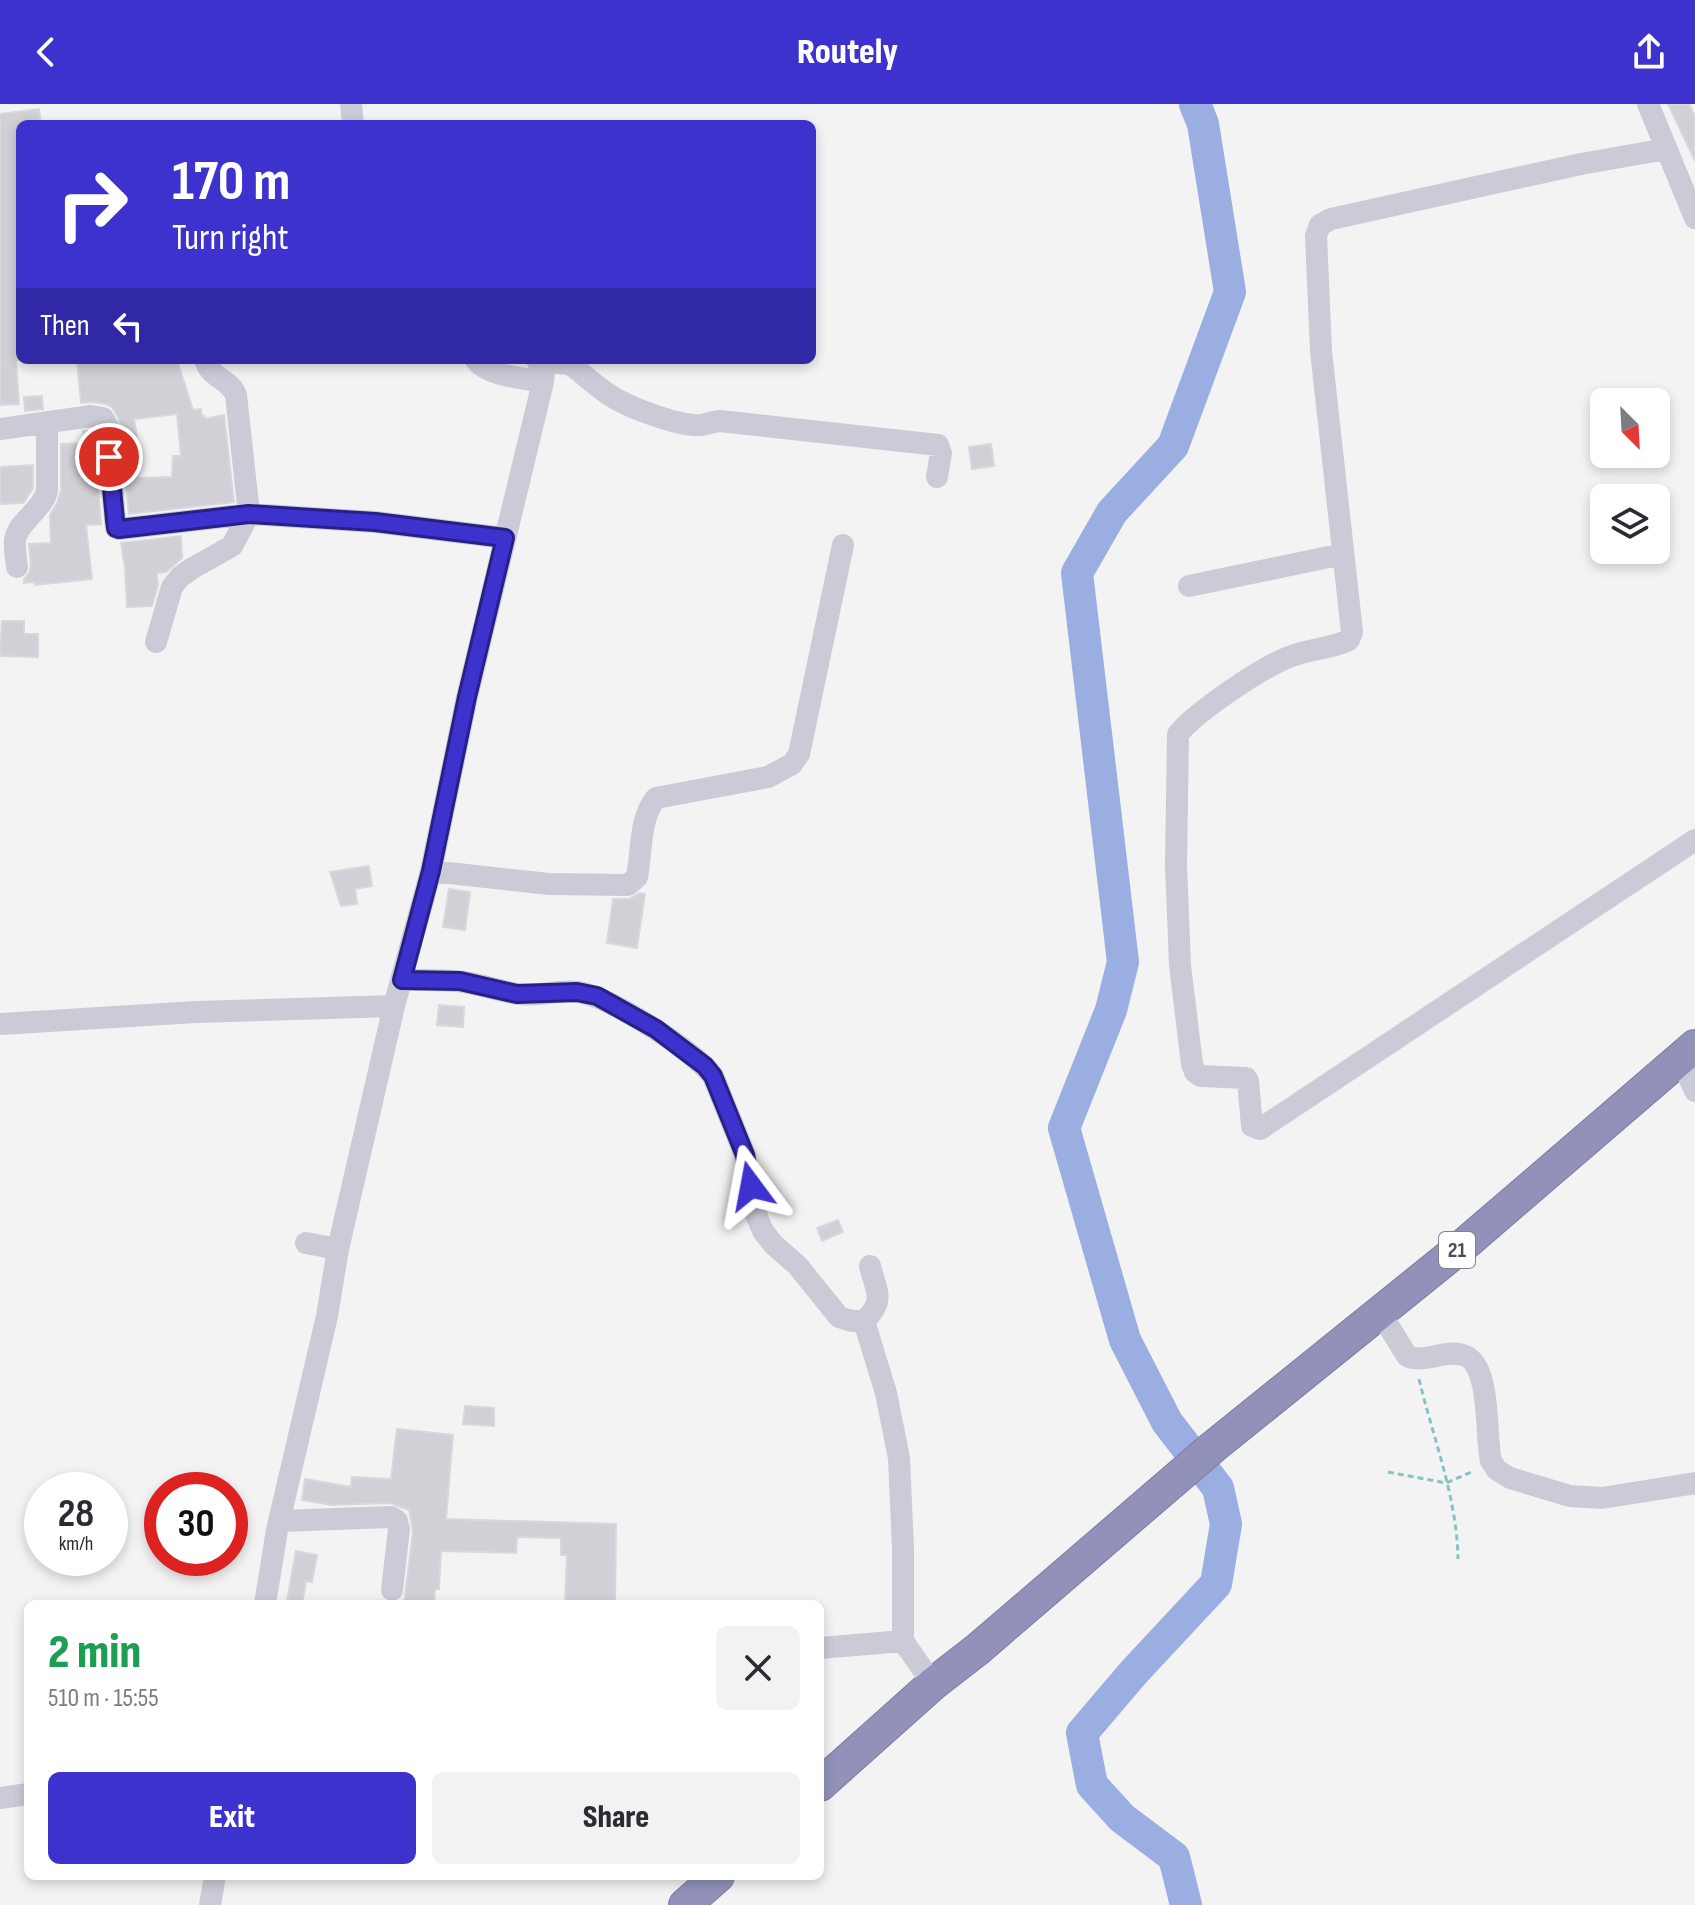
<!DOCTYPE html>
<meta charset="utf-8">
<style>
:root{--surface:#fff;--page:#f2f2f3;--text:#2b2b33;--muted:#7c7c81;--accent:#3e32cf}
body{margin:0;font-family:"Sofia Sans Condensed",sans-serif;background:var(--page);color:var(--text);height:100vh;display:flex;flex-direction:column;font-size:30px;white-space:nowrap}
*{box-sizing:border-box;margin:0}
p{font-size:26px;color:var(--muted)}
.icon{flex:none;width:44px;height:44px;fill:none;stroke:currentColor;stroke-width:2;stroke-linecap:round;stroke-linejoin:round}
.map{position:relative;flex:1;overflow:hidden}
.side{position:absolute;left:24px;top:1496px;width:800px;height:280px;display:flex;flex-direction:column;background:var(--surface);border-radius:12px;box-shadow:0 4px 12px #0003}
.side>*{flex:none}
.top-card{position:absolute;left:16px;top:16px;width:800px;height:244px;border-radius:12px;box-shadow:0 4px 12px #0003;background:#3e32cf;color:#fff;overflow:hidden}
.needle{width:52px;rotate:156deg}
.tools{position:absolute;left:1590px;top:284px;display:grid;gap:16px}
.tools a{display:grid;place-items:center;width:80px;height:80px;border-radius:12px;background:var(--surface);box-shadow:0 4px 12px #0003;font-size:40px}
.speed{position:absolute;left:24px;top:1368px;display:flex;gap:16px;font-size:40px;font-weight:700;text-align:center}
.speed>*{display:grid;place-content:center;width:104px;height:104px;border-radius:50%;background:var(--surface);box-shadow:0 4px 12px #0003;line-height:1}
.speed small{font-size:20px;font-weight:400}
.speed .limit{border:12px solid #d22;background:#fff;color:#111}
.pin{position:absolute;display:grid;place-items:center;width:68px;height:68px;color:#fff;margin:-34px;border:4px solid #fff;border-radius:50%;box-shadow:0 2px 8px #0007}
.me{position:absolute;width:88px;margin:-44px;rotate:347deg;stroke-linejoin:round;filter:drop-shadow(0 0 6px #0008)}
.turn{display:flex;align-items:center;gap:28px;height:168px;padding:0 24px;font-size:36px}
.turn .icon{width:104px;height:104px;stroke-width:2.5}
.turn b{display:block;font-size:56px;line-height:68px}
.then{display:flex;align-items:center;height:76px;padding:0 24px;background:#0003;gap:16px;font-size:30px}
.round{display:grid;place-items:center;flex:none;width:84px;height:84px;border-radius:12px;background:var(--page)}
.summary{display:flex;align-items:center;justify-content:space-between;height:136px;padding:0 24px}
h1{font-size:48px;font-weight:800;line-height:60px;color:#1e9e55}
.primary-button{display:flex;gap:16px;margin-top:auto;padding:16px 24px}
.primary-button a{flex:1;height:92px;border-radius:12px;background:var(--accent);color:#fff;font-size:32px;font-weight:800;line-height:92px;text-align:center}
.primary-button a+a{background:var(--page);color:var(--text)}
header{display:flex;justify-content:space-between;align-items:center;height:104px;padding:0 24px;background:var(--accent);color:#fff;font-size:36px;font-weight:800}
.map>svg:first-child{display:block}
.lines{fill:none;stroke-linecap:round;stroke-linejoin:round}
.river{stroke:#9aaee2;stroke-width:32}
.building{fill:#d1d0d6;stroke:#d8d7dd;stroke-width:2;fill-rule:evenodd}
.highway-casing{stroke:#7e7ca6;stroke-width:34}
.path{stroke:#84c4c5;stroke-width:3;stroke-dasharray:6 4;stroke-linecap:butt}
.minor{stroke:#cbcbd8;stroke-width:22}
.highway{stroke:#9291ba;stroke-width:32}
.route-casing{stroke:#282087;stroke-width:20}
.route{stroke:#3e32cf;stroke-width:14}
.labels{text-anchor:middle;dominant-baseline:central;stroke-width:6;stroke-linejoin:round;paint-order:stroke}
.shield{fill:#fff;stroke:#82828e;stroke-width:2}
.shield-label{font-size:22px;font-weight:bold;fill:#4c4c5e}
</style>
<header><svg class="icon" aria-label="back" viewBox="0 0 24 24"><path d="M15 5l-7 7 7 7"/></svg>Routely<svg class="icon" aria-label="share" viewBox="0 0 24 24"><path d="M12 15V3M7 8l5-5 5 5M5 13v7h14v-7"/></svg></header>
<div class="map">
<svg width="1695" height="1801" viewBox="0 0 1695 1801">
<rect width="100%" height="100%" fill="#f4f3f3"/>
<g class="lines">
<path class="river" d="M1186 1801 1174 1753 1122 1714 1092 1681 1082 1629 1134 1568 1216 1480 1226 1420 1218 1384 1167 1318 1125 1236 1064 1024 1111 906 1123 858 1077 469 1112 408 1173 342 1230 188 1203 20 1195 0"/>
</g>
<path class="building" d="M1668 0H1689L1695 13V57Z
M39 5 41 20H20V32L17 33 20 60V104H18L20 128V256H16L19 300 0 301V10Z
M77 256H177L193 306 201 305 202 313 204 312 205 315 224 311 234 398 129 410 119 315 112 303 106 300 93 298 81 299ZM177 310 181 352H173L172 373 138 374 133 341 138 340 134 315Z
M42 292 43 305 25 307 24 293Z
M83 327H93L101 420 86 421 92 475 35 481V478L24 479V475L29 469 31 462 29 440 51 439 50 411 57 399 61 387V340L85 339Z
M991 340 994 362 972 365 969 343Z
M33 361V384L25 397 23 399 0 400V363Z
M181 432 182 454 166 468 157 469 158 481 152 502 127 503 125 464 121 439Z
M2 517H24V530H38V553L0 552Z
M369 762 372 782 355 785 357 800 341 802 330 768Z
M449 785 470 788 465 826 443 823Z
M640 789 645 790 637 844 607 839 613 795H629Z
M439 901 464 903 463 923 437 921Z
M838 1116 843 1128 822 1137 817 1124Z
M465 1302 494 1304V1322L463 1320Z
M397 1325 453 1331 446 1415 616 1420 615 1500H565L567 1451H561V1434L517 1433 516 1449 441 1447 439 1485H435L434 1500H404L413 1427 409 1406 390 1399 332 1401 302 1396 305 1375 351 1383 352 1373 391 1375Z
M296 1447 317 1451 312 1478 306 1477 302 1500 287 1497Z"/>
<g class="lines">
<defs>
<path id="highway" d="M820 1681 933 1580 978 1545 1213 1343 1466 1139 1695 942
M685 1801 718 1772"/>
</defs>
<use href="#highway" class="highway-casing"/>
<path class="path" d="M1419 1275C1433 1334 1457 1393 1458 1455
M1388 1368 1446 1379 1474 1367"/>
<path class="minor" d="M351 0 353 20
M1648 0 1695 114
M1666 45 1581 60 1331 115 1320 121 1316 132 1321 247 1352 528 1349 536C1330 545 1309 545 1289 553 1261 564 1197 607 1178 630L1176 761 1180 861 1192 960 1195 968 1201 972 1246 974 1248 977 1252 1022 1260 1025 1695 736
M205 256C210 274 230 275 236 291L249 410 375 418 505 434
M476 256C487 272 524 274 543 278
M558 259 569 260 574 263C585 272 596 282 608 290 627 303 679 323 702 321 708 320 714 317 720 317L938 341 941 349 937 373
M0 325 91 312 103 314 107 321 115 416 116 424 119 425 249 410 232 442 191 465 180 473 172 483 156 538
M17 463C16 454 14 444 15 436 17 418 42 407 47 387V319
M1189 482 1343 450
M431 767 549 780 628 781 637 773C642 748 639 714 656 694L768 673 792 660 799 650 843 441
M402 876C422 876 444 875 464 878 482 881 500 887 518 890 538 893 559 885 579 888 612 894 693 946 713 972L745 1051 757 1113 763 1127 773 1140 798 1162 839 1213 852 1217H864
M0 920 196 908 394 902
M1681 955 1695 987
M306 1139 338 1145
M870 1162C876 1187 886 1197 864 1217L886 1289 899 1354 903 1445V1537L933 1580
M1380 1208 1407 1252C1426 1260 1444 1245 1463 1251 1492 1259 1485 1333 1491 1357L1497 1366 1510 1374 1570 1392 1602 1394 1695 1379
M280 1417 391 1413 397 1417 399 1425 392 1486
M265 1500 277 1426 327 1212 338 1145 394 902 431 767 467 593 543 278 544 268 537 256
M820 1544 903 1537
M0 1694 28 1690
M210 1801 215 1772"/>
<use href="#highway" class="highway"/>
</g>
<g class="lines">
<defs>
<path id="route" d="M109 353 115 416 116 424 119 425 249 410 375 418 505 434 467 593 431 767 402 876 460 877 517 890 577 888 597 892 656 925 705 962 713 972 745 1051 751 1082"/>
</defs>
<use href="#route" class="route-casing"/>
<use href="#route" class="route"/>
</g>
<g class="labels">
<rect class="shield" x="1439" y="1128" width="36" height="36" rx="6"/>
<g class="shield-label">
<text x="1457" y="1146">21</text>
</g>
</g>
</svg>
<div class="tools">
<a><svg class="needle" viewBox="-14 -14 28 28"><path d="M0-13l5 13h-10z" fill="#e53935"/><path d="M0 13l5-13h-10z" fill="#7c7c81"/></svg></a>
<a><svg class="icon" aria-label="layers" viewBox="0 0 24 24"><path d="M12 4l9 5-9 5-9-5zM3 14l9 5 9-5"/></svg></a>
</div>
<div class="speed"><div>28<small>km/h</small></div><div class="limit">30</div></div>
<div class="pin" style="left:109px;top:353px;background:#d93025"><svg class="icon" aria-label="arrive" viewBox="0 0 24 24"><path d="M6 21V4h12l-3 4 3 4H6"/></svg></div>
<svg class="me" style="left:751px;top:1082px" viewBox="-20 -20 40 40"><path d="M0-17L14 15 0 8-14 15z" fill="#3e32cf" stroke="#fff" stroke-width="4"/></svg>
<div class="top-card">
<div class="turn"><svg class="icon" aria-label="right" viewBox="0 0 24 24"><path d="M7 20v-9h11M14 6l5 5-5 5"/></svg><div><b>170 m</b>Turn right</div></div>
<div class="then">Then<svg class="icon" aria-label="left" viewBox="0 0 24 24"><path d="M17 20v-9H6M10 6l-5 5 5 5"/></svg></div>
</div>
<section class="side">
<div class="summary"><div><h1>2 min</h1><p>510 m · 15:55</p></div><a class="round"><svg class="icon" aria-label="close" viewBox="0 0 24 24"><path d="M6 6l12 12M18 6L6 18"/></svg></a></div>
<div class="primary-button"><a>Exit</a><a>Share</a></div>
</section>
</div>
